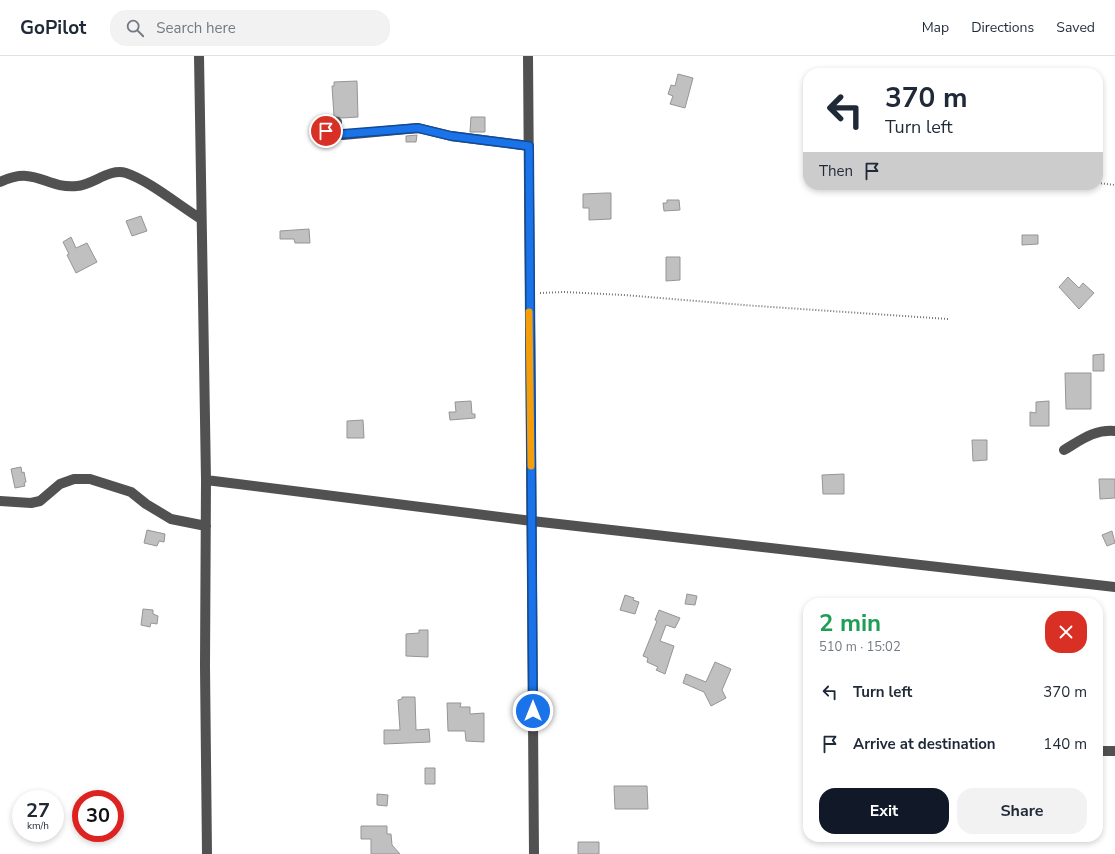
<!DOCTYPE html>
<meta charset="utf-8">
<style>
:root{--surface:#fff;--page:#f2f2f3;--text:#1f2937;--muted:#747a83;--line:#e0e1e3;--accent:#111827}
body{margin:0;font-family:"Nunito Sans",sans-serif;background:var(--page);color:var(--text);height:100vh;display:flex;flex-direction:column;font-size:15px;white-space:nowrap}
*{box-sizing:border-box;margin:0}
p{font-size:13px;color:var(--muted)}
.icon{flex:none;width:22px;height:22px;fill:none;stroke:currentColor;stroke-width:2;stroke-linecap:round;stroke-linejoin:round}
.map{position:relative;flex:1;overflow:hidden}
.drawer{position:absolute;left:803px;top:542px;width:300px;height:244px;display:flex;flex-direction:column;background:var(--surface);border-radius:16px;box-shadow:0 2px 6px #0003}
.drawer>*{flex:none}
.hud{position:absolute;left:803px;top:12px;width:300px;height:122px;border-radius:16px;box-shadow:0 2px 6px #0003;background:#fff;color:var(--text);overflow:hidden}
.speed{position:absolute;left:12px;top:734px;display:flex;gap:8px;font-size:20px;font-weight:700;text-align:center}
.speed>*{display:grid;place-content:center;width:52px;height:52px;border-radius:50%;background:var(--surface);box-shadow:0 2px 6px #0003;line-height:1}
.speed small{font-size:10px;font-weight:400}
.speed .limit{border:6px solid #d22;background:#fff;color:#111}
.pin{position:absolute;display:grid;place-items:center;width:34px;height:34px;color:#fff;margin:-17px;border:2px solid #fff;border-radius:50%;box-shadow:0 1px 4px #0007}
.me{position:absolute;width:44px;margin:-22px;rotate:0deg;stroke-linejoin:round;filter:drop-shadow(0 0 3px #0008)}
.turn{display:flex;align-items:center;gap:14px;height:84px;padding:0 16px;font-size:18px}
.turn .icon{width:52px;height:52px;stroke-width:2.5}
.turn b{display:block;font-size:28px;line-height:34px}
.then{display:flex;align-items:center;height:38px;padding:0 16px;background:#0003;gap:8px;font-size:15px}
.round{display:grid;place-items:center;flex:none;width:42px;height:42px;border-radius:16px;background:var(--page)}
.headline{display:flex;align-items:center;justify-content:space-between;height:68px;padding:0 16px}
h1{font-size:24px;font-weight:700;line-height:30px;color:#1e9e55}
.primary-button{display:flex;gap:8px;margin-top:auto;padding:8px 16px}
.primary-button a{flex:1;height:46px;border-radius:16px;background:var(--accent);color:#fff;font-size:16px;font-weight:700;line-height:46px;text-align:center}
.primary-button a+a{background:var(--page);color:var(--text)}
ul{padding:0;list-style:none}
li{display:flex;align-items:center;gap:12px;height:52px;padding:0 16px}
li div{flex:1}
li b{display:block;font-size:15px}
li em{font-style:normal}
header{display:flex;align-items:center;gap:24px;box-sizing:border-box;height:56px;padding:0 20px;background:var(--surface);border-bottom:1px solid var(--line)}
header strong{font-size:19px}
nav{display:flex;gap:22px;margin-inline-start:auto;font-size:14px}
.search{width:280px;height:36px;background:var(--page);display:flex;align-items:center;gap:10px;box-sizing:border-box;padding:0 14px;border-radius:16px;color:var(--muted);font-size:15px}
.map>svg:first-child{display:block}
.building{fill:#c0c0c0;stroke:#959595}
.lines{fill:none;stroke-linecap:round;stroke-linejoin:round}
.path{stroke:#737373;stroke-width:2;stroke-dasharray:1 2;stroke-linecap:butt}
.minor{stroke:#515151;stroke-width:10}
.route-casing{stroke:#114b97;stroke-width:10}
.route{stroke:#1a73e8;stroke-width:7}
.slow{stroke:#f59e0b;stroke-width:7}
</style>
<header>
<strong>GoPilot</strong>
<div class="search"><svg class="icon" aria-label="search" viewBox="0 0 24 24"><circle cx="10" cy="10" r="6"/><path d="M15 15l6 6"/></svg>Search here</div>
<nav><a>Map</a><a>Directions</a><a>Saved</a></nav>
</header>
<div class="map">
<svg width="1115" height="798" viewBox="0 0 1115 798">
<rect width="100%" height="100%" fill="#fff"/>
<path class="building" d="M678 18 693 22 685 52 670 48 673 40 668 38 671 29 675 30Z
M357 25 358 61 342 62 334 60 332 30H334V26Z
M471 61H485V76H470Z
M417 79 416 86H406V80Z
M606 137H611V163L589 164V152H583V138Z
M667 144H679L680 154 664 155 663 147H667Z
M141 160 147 175 132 180 126 165Z
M309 173 310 187H295L294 183H280V175Z
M1022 179H1038V188L1022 189Z
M71 181 76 192 87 187 97 206 76 217 67 199 69 198 63 186Z
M666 201H680V224L666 225Z
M1068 221 1079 232 1083 227 1094 237 1079 253 1059 231Z
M1104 298V315H1093V299Z
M1065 317H1091V353H1066Z
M471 345 472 358H475V362L450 364 449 356H456L455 346Z
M1049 345V370H1030V356L1036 357V346Z
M363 364 364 382H347V365Z
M972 384H987V404L973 405Z
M21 411 22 417 24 416 26 426 24 427 25 430 15 432 11 413Z
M844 418V438H823L822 419Z
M1099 423H1115V442L1100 443Z
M147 474 165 478 164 486 159 485 157 490 144 487Z
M1112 475 1115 487 1107 490 1102 479Z
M687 538 697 540 695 549 685 548Z
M625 539 634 542 633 544 639 546 635 558 620 554Z
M143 553 153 554V558L158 560 157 568 151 567 150 571 141 569Z
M659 554 680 562 675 572 666 569 660 585 674 590 665 618 656 614 658 611 647 606 648 602 643 600 657 565 655 564Z
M419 574H428V601L406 600V578L419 577Z
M715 606 731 613 722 634 726 642 711 650 704 636 683 627 686 618 706 626Z
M402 641H415L416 674 429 673 430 686 384 688V674H400L398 644 402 643Z
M447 647H461L460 651H470V658L484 657V686L466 685 465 675H448Z
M425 712H435V728H425Z
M614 730H647L648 753H615Z
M377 738 388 739 387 750 377 749Z
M361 770H387V778H391L392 789 400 798H371V783H361Z
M578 786H599V798H578Z"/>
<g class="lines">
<path class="path" d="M1098 127 1115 129
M540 237 564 236 624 239 757 250 948 263"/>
<path class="minor" d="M199 0 206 424 205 611 207 798
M528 0 534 798
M337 66H328L325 68 326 75 330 77 343 79 418 72 451 80 529 90
M0 126C36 109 45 133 77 130 93 129 109 112 126 117 148 124 180 150 201 163
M1064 394C1081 384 1095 373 1115 375
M206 424 532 465 1115 531
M0 445 31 447 40 445 60 428 74 423H90L131 436 146 448 171 463 206 470
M1098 695H1115"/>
</g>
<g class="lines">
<defs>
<path id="route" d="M326 75 330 77 343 78 418 72 451 80 529 90 533 655"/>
</defs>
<use href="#route" class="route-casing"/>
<use href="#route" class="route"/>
<path class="slow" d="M529 256 531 410"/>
</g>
</svg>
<div class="speed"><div>27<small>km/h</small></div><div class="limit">30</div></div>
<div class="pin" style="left:326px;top:75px;background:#d93025"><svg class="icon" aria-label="arrive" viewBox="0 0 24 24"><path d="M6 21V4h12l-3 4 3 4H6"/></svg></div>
<svg class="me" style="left:533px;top:655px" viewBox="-20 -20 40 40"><circle r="17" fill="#1a73e8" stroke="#fff" stroke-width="3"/><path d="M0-11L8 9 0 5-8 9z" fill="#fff"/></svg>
<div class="hud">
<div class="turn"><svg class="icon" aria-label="left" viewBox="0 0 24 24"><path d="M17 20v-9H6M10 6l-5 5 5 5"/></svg><div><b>370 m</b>Turn left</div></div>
<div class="then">Then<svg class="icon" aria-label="arrive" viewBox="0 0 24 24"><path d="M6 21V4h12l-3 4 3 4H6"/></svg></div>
</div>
<section class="drawer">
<div class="headline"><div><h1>2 min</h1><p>510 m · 15:02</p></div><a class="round" style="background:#d93025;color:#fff"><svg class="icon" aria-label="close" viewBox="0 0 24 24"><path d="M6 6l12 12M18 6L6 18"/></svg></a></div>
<ul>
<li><svg class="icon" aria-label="left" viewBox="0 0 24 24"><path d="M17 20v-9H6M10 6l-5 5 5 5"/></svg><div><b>Turn left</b></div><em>370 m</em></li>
<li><svg class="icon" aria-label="arrive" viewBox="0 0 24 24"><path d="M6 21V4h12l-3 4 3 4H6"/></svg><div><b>Arrive at destination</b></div><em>140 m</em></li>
</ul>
<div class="primary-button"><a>Exit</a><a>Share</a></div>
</section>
</div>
